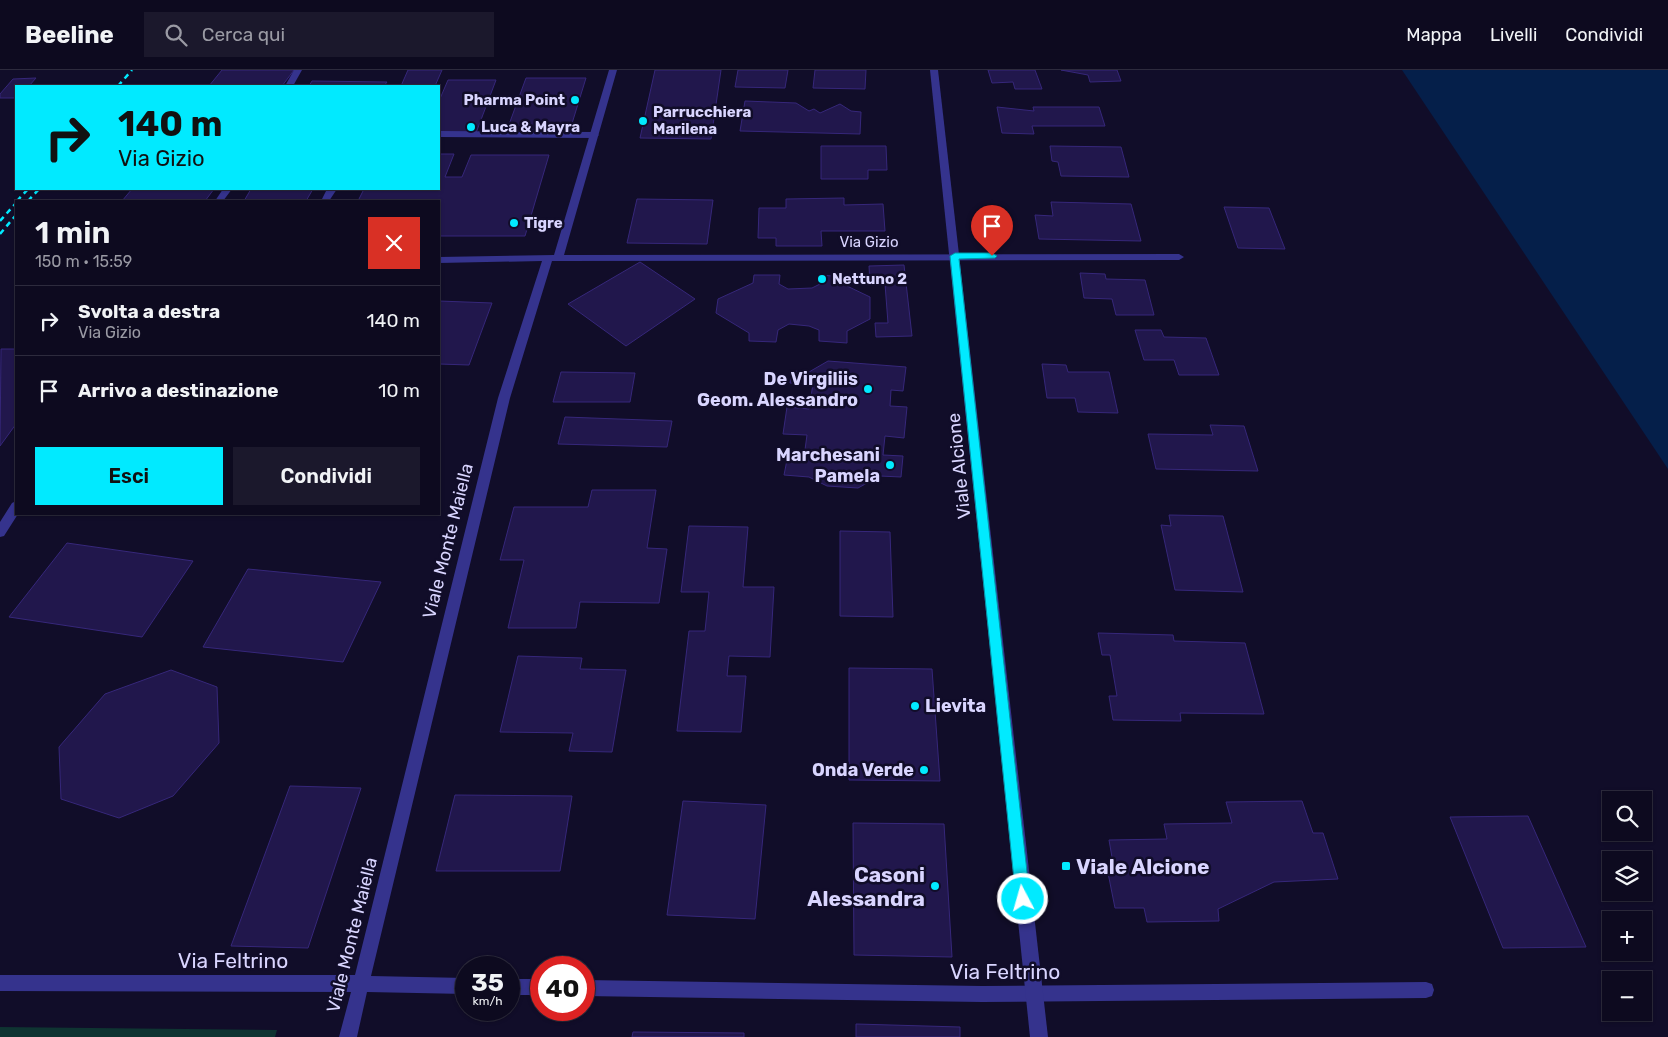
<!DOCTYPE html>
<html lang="it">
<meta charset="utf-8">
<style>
:root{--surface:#0d0a1f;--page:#1b182c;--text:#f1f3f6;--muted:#9a9aa4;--line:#2d2b3d;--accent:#01eaff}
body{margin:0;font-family:Rubik,sans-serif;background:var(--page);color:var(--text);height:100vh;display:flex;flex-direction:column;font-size:19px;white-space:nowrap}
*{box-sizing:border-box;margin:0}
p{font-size:16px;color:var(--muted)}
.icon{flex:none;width:28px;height:28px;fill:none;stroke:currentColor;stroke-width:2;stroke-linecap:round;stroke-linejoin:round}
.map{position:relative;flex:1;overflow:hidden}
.details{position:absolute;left:15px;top:130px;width:425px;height:315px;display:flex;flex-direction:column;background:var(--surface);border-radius:0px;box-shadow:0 1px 4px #0004,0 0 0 1px var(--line)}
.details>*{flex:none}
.banner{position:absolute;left:15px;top:15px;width:425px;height:105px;border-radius:0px;box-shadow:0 1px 4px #0004,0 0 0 1px var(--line);background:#01eaff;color:#111;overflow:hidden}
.controls{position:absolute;left:1602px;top:721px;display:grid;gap:10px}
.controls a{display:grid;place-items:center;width:50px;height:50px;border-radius:0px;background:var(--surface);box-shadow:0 1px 4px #0004,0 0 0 1px var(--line);font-size:25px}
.speed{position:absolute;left:455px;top:886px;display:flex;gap:10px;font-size:25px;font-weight:700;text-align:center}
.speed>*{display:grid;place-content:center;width:65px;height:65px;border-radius:50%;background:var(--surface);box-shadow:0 1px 4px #0004,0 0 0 1px var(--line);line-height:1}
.speed small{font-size:12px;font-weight:400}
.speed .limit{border:8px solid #d22;background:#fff;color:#111}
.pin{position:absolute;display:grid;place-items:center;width:42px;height:42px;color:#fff;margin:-51px -21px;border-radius:50% 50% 50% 0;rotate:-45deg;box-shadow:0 0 5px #0007}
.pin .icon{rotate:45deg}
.me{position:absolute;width:55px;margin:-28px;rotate:354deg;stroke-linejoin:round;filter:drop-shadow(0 0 4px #0008)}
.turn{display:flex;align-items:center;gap:18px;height:105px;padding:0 20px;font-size:22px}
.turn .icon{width:65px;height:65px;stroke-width:2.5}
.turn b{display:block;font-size:35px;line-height:42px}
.round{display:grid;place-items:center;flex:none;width:52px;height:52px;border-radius:0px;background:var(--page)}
.summary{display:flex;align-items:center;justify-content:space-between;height:85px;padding:0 20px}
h1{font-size:30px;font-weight:600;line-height:38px}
.cta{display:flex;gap:10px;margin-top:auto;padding:10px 20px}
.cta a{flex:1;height:58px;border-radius:0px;background:var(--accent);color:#111;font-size:20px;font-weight:600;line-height:58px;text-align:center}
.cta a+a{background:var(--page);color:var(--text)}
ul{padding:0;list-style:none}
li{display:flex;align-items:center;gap:15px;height:70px;padding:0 20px;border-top:1px solid var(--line)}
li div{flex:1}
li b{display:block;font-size:19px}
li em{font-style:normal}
header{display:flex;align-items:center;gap:30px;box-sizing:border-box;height:70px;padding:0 25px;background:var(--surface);border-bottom:1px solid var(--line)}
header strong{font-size:24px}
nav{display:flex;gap:28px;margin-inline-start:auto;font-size:18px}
.search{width:350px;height:45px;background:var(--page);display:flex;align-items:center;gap:12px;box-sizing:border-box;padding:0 18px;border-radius:0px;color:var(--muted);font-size:19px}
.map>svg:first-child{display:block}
.green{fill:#0f3432}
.water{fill:#051f4a}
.building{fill:#21174c;stroke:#36277a}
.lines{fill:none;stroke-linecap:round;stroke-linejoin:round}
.service{fill:#35338d;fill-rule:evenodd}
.minor{fill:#35338d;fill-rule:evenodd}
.tertiary{fill:#35338d;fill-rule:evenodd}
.rail{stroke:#01eaff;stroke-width:2.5;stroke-dasharray:5.5 4.5;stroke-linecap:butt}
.route{fill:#01eaff;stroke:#0198a6}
.poi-dot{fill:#01eaff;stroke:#110d29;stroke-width:2}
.labels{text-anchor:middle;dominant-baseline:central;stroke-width:5;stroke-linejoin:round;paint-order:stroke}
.far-poi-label{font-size:15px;font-weight:bold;fill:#d9d5ff;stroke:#110d29;text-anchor:start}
.far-street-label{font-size:15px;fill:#d9d5ff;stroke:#110d29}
.poi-label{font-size:18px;font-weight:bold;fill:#d9d5ff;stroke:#110d29;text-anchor:end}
.street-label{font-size:18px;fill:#d9d5ff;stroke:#110d29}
.near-poi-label{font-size:21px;font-weight:bold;fill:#d9d5ff;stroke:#110d29;text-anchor:start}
.near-street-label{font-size:21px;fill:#d9d5ff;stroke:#110d29}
</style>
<header>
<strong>Beeline</strong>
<div class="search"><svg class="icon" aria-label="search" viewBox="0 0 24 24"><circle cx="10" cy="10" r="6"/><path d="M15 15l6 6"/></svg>Cerca qui</div>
<nav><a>Mappa</a><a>Livelli</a><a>Condividi</a></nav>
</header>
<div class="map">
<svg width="1668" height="967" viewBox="0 0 1668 967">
<rect width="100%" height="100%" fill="#110d29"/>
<path class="green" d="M0 957 277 960 275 967H0Z"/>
<path class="water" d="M1402 0H1668V399Z"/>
<path class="building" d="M222 0H294L282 16H209Z
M408 0H442L435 16H401Z
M655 0H721L711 69 640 68Z
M738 0H788L785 18 735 17Z
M815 0H866L865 19 813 18Z
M988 0H1035L1042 19H1015L1013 12 992 13Z
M1061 0H1117L1121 11 1090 12 1088 5Z
M36 8 29 16H16V28H0V24L13 9Z
M526 8H586L570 60H507Z
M448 10H496L476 63H439V31Z
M312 11 387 12 384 16H309Z
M745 31 796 33 809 41 814 39 820 43 840 34 851 41 861 42 860 64 740 61Z
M997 37 1034 41 1033 37H1099L1105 56H1032L1034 64 1002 63Z
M821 76H886L887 100H868V109H821Z
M1050 76 1121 77 1129 107 1061 106 1058 92 1052 91Z
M439 84H454L445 107H462L471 85H549L525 166H439V131H358L364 119H439Z
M132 119H214L205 131H122Z
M251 119H313L306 131H244Z
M844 128V135L883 134 885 161H821L822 176H776V168H758L759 138H786V129Z
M637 129 713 130 707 174 627 173Z
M1051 132 1131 134 1141 171 1039 169 1035 145 1053 146Z
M1224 137 1269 138 1285 179 1238 178Z
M640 192 695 229 626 276 568 234Z
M904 195 912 266 876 267 875 253H888L885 214H870L869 196Z
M1080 203 1105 204 1106 209 1145 210 1154 245H1116L1112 229 1084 228Z
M754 205H780L779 214 788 219 812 218 820 214V205L845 207 847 216 870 227V249L847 261V273L819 271V260L809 256 789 254 778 260 776 272 749 271V263L716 243 718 229 753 213Z
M439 231 492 233 469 295 439 294Z
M1135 260H1161L1164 267 1206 268 1219 305H1179L1174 290H1144Z
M1 279H16V354L0 376Z
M828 291 906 297 903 321 891 320 890 336 907 337 904 368 885 366 883 385 903 386 901 407 880 406 858 418 827 416 809 407 784 405 788 385 804 387 807 365 783 364 787 337 809 339 813 314 790 313 792 301 809 302Z
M1042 294 1066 295 1068 302H1109L1118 343 1078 342 1075 328H1047Z
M561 302 635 303 630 332H553Z
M565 347 672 351 667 377 558 374Z
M1210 355 1244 356 1258 401 1156 399 1148 364 1213 365Z
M592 420H656L647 478 667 479 659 533 580 532 576 558H508L524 490H500L514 437H588Z
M1169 445 1223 446 1243 522 1175 520 1161 455 1171 456Z
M689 456 748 457 743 517H774L770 587 729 586 727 606H746L741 662 677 661 689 561H705L709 522H681Z
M840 461 890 462 893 547 840 546Z
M67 473 193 491 142 567 9 547Z
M248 499 381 512 343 592 203 577Z
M1098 563 1173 565 1174 571 1245 573 1264 644 1180 643 1181 651 1113 650 1109 626H1117L1110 585H1102Z
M518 586 582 588 580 599 626 600 612 682 569 681 573 663 500 662Z
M849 598 932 599 940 711 849 710Z
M171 600 217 617 219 673 173 726 119 748 61 729 59 677 105 624Z
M290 716 361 718 308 878 231 876Z
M455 725 572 726 560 801H436Z
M683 731 766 735 755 849 667 845Z
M1302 731 1313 763H1323L1338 809 1274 812 1218 839 1219 851 1147 852 1144 838H1115L1106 793H1113L1109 770 1167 769 1164 754 1232 753 1226 732Z
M1528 746 1586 877 1503 878 1450 747Z
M853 753 944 754 952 887 854 885Z
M856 954 960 957V967H856Z
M633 962 744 963V967H632Z"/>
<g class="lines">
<path class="service" d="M439 61 595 62 599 65 595 68 439 67Z
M327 119H337L329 131H321Z"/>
<path class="minor" d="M294 0H302L293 16H285Z
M609 0H617L564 185 1179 184 1184 187 1179 190 552 191 510 328 371 906 466 908V924L367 922 357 967H339L351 922 0 921V905H355L498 328 542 191 439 193V187L554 185Z
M223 119H232L223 131H215Z
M16 431 18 444 4 466 0 467V452L12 433Z
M509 909H541V925H509Z
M584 910 982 916 1426 912 1432 914 1434 920 1432 926 1426 928 982 932 584 926Z"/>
<path class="tertiary" d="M930 0H938L1048 967H1030Z"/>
<path class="rail" d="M118 16 132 0
M17 131 28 119
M28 131 39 119
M0 151 16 133
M0 164 16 145"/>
</g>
<path class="route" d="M992 183 997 186 995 188 959 189 1030 829 1028 834 1023 836 1018 834 1016 829 950 186 955 183Z"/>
<g class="poi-dot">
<circle cx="575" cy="30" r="5"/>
<circle cx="643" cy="51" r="5"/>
<circle cx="471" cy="57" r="5"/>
<circle cx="514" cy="153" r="5"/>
<circle cx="822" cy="209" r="5"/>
<circle cx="868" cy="319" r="5"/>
<circle cx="890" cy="395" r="5"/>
<circle cx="915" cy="636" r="5"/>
<circle cx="924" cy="700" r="5"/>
<rect x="1061" y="791" width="10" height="10" rx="2.5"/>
<circle cx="935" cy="816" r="5"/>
</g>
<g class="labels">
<g class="far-poi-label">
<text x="565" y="30" text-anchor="end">Pharma Point</text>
<text x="653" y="42">Parrucchiera<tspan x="653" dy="17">Marilena</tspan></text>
<text x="481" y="57">Luca &amp; Mayra</text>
<text x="524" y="153">Tigre</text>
<text x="832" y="209">Nettuno 2</text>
</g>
<g class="far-street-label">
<text x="869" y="172">Via Gizio</text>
</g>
<g class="poi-label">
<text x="858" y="309">De Virgiliis<tspan x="858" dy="21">Geom. Alessandro</tspan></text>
<text x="880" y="385">Marchesani<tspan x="880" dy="21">Pamela</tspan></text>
<text x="925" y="636" text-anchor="start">Lievita</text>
<text x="914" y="700">Onda Verde</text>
</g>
<g class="street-label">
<text transform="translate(959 396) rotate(-96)">Viale Alcione</text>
<text transform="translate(448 471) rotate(-76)">Viale Monte Maiella</text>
<text transform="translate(352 865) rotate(-76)">Viale Monte Maiella</text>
</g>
<g class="near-poi-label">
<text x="1076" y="796">Viale Alcione</text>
<text x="925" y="804" text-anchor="end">Casoni<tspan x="925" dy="24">Alessandra</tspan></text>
</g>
<g class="near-street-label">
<text x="233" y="890">Via Feltrino</text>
<text x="1005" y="901">Via Feltrino</text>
</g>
</g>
</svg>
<div class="controls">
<a><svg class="icon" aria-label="search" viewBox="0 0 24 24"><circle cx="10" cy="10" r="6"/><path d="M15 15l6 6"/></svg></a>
<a><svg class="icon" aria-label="layers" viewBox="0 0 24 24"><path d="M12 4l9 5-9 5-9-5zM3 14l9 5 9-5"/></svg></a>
<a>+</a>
<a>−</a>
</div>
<div class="speed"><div>35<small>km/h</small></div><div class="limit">40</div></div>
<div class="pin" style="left:992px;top:186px;background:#d93025"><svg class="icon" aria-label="arrive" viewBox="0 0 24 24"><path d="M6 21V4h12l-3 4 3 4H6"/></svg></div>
<svg class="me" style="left:1023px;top:829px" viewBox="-20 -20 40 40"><circle r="17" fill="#01eaff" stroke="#fff" stroke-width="3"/><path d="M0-11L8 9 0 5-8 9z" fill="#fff"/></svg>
<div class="banner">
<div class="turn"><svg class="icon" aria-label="right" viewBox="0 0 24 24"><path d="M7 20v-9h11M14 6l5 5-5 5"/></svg><div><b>140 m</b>Via Gizio</div></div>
</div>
<section class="details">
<div class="summary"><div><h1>1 min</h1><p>150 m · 15:59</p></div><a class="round" style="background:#d93025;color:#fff"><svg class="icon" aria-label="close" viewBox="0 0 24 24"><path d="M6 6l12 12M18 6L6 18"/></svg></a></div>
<ul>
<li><svg class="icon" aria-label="right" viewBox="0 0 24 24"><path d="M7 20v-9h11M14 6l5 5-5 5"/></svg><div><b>Svolta a destra</b><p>Via Gizio</p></div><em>140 m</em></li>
<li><svg class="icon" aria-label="arrive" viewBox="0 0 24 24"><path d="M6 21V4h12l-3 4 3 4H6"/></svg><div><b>Arrivo a destinazione</b></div><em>10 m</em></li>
</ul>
<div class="cta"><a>Esci</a><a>Condividi</a></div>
</section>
</div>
